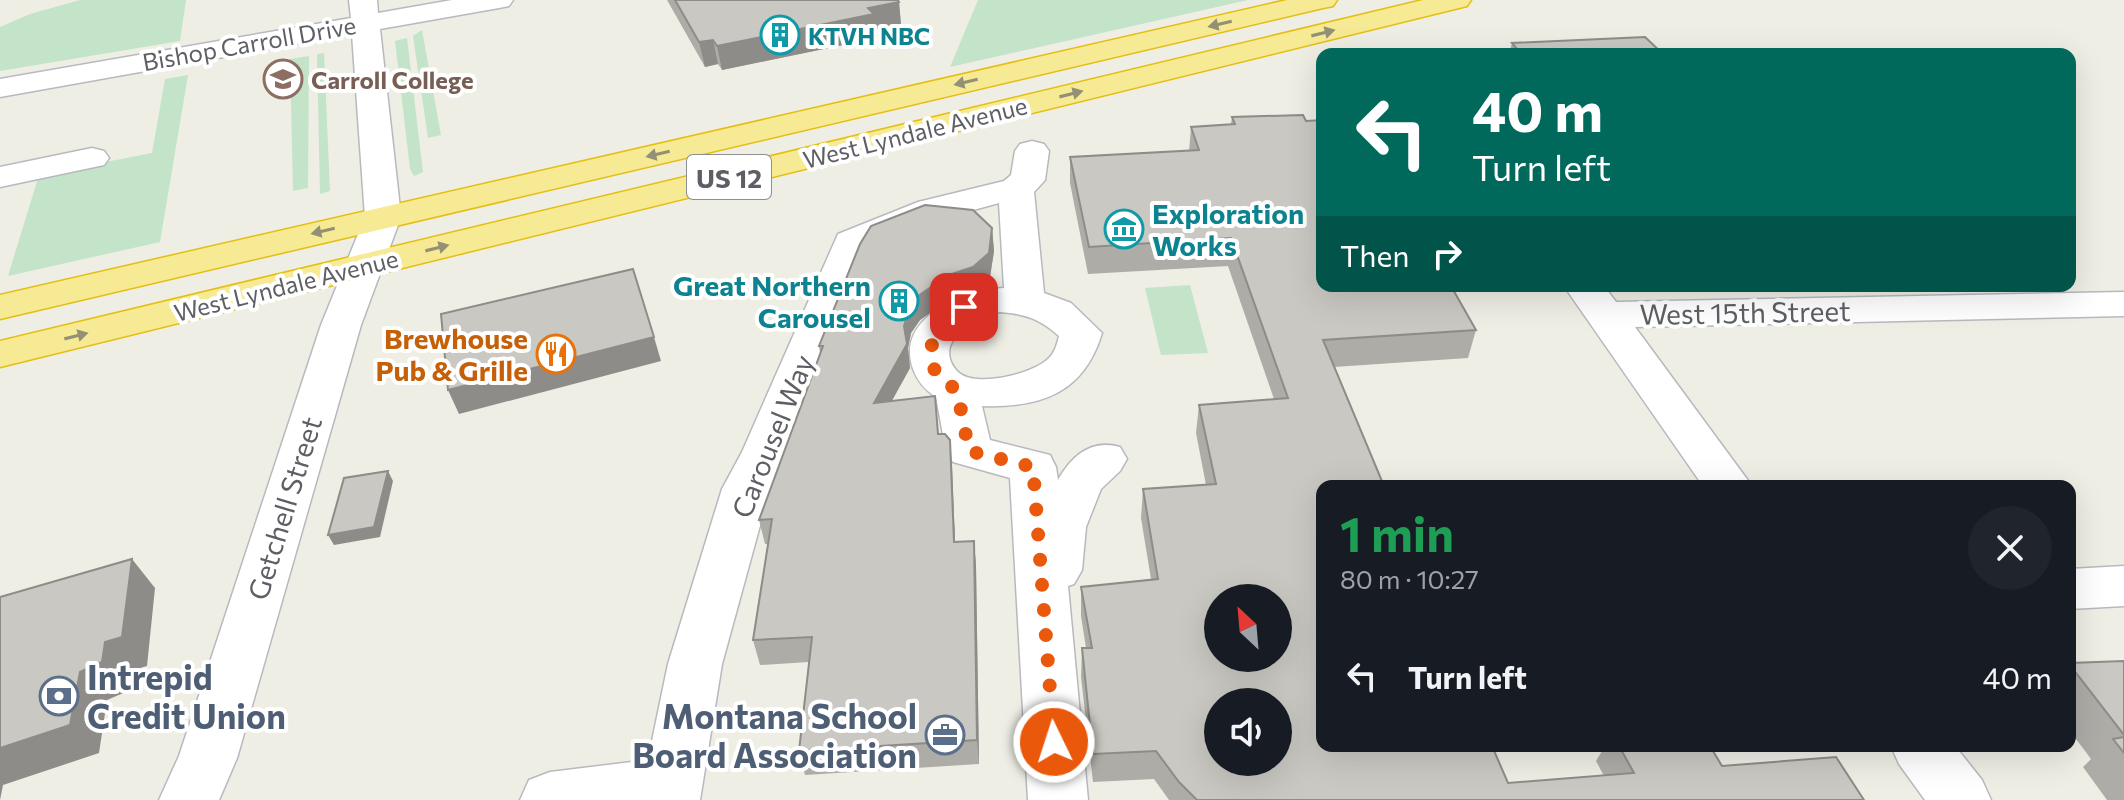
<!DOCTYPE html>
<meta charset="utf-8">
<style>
:root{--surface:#171b24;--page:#20242c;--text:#f1f3f6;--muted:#9ea1a6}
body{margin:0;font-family:Commissioner,sans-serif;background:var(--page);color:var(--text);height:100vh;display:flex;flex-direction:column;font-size:30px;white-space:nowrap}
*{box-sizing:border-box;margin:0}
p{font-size:26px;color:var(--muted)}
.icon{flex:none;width:44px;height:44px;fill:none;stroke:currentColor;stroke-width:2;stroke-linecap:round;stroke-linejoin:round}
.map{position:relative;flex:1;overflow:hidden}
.panel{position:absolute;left:1316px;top:480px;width:760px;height:272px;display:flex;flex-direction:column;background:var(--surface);border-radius:16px;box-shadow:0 8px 32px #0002}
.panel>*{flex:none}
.guide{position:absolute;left:1316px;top:48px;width:760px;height:244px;border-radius:16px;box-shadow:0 8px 32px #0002;background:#00695c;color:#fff;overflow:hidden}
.needle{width:52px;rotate:334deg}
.fabs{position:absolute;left:1204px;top:584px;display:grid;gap:16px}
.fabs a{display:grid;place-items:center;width:88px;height:88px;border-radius:50%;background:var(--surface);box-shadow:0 8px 32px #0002;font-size:40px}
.pin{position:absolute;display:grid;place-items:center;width:68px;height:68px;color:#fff;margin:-34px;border-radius:16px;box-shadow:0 4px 12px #0006}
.me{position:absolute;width:88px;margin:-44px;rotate:356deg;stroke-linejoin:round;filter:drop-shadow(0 0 6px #0008)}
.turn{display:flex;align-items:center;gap:28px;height:168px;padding:0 24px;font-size:36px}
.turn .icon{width:104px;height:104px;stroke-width:2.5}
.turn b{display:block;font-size:56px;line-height:68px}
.then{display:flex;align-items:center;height:76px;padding:0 24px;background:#0003;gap:16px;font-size:30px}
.round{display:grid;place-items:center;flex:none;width:84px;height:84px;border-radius:42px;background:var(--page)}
.summary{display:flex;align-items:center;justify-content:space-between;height:136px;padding:0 24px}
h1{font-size:48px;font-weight:700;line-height:60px;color:#1e9e55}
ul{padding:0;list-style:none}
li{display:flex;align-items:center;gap:24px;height:120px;padding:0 24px}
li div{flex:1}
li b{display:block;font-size:30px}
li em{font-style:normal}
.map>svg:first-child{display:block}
.green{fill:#c3e4c8}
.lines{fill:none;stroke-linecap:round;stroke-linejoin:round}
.minor-casing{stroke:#b8b9be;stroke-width:3}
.highway-casing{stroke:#e5be0f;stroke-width:3}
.minor{fill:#fff;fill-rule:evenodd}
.highway{fill:#f6ea94;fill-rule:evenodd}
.wall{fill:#aeaca7}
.shaded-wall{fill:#8d8c88}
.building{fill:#cac8c2;stroke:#8d8c88;stroke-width:2;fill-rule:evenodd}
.oneway{fill:#939075}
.route{stroke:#ea580c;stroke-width:14;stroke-dasharray:0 25.2}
.labels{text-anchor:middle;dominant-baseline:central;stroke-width:8;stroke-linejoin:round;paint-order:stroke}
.far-culture-label{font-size:24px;font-weight:bold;fill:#0d838f;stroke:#fff;text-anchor:start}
.far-street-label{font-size:24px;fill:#5d5f65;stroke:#fff}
.far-education-label{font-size:24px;font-weight:bold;fill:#785e54;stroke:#fff;text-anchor:start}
.shield{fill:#fff;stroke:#8e8f93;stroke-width:2}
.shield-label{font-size:26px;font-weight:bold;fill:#5d5f65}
.culture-label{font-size:28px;font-weight:bold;fill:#0d838f;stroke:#fff;text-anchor:start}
.street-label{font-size:28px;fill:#5d5f65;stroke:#fff}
.food-label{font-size:28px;font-weight:bold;fill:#c56008;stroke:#fff;text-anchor:end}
.near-service-label{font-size:34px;font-weight:bold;fill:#4e5e75;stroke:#fff;text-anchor:start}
</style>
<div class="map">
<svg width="2124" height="800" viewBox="0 0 2124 800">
<rect width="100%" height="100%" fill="#eeeee5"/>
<path class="green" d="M80 0H186L180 41 0 71V27L30 14Z
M978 0H1248L950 67Z
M422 30 441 135 428 138 413 36Z
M407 38 423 172 414 176 410 169 395 41Z
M324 53 330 191 320 194 317 54Z
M309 56 308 188 293 191 290 59Z
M188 75 160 242 8 276 39 175 152 153 165 79Z
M1190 285 1208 353 1161 355 1145 288Z"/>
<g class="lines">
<defs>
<path id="minor" d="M349 0H377L378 13 452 0H513L509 6 499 8 380 29 401 217 361 325 237 758 219 800H159L179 756 321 325 365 217 352 34 0 97V79L351 18Z
M1032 141 1044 144 1049 151 1045 180 1034 192 1044 293 1071 303 1102 333C1084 393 1041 408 982 406L990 440 1050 455 1056 467 1058 480C1072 455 1092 439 1120 447L1127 459 1120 471 1101 489 1086 527 1082 570 1074 584 1068 586 1088 800H1028L1010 478 953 462 946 451 936 397C925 390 918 382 913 369 895 318 962 290 1004 288L999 203 944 218 867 249 788 452 770 489 722 664 700 800H520L529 780 550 772 648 760 668 664 722 489 742 452 838 234 918 202 1004 181 1011 175 1015 151 1020 144ZM1000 312C1026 314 1040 319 1059 336 1057 344 1055 352 1049 358 1034 374 972 390 956 370 932 340 977 317 1000 312Z
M92 148 104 151 109 158 104 165 0 187V167Z
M1564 286H1604L1616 302 2124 292V316L1635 327 1752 486H1703Z
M2124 566V606L2070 609V569Z
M1891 746H1955L1982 780 1991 800H1925L1899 764Z"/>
<path id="highway" d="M1287 0H1337L1333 6 1323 8 0 319V295Z
M1423 0H1471L1467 6 0 367V341Z"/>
</defs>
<use href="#minor" class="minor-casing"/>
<use href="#highway" class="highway-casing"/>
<use href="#minor" class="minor"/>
<use href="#highway" class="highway"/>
</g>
<path class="wall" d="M667 0H898L899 2 901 25 876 30 877 38 722 70 718 64 705 67Z
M1512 43 1663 54H1509Z
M1232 117 1306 121 1476 330 1468 358 1334 367 1508 783 1604 776 1596 761 1605 746H1710L1722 766 1864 800H1169L1154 779 1093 782 1081 677 1082 648H1086L1081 616V587L1151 579 1141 518 1143 489 1206 485 1196 433 1199 405 1274 399 1228 266 1088 274 1070 183V157L1189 151 1191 127 1231 124Z
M992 228 994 251 990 277 974 290 951 298 920 320 911 333 908 348 910 368 892 401 938 434 950 440 955 542 974 541 976 566 979 764 805 775 799 751 809 662 760 665 753 640 768 544H765L759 520 820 353 819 346Z
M2124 661V800H2107L2083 767 2091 759 2070 731V663Z"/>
<path class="shaded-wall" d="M899 2 901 25 876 30 877 38 722 70 717 46 868 8Z
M713 40 718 64 705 67 699 42Z
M992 228 994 251 990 277 974 290 951 298 920 320 911 333 908 348 910 368 877 427 874 403 904 326 909 310 918 296Z
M654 337 661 361 459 414 448 390Z
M950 440 952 465 956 567 954 542Z
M388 471 393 481 380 537 334 545 328 535Z
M974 541 976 566 979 764 977 740Z
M132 559 155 588 147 666 130 671 128 691 107 700 99 753 3 785 0 800V748L80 672 105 642Z"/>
<path class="building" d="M675 0H898L899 2 868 8 874 14 717 46 713 40 699 42Z
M1645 37 1663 54H1521L1512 43Z
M1303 115 1306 121 1322 120V286H1451L1476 330 1323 340 1384 486H1322V746H1492L1508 783 1634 773 1619 746H1710L1722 766 1836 757 1864 800H1197L1179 782 1156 751 1093 754 1082 648H1092L1081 587 1158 579 1143 489 1216 484 1199 405 1288 398 1231 238 1089 247 1070 157 1199 150 1191 127 1235 124 1232 117ZM1218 598H1278V658H1218ZM1218 702H1278V762H1218Z
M925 205 973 210 992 228 989 253 973 267 949 275 918 296 909 310 904 326 907 344 874 403 935 396 938 434H945L950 440 954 542 974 541 977 740 799 751 812 637 753 640 772 519 759 520 823 346H819L860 244 871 226Z
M633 269 654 337 448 390 441 314Z
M388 471 374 527 328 535 344 478Z
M132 559 122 637 105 642 102 662 80 672 70 725 0 748V597Z
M2124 661V735L2070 665V663Z
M2124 737V753L2113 739Z"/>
<defs><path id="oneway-solid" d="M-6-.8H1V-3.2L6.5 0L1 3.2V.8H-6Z" transform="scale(2)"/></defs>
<g class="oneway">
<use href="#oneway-solid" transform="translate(1220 24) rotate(167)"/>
<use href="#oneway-solid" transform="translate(1323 33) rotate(-14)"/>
<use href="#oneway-solid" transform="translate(966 82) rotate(167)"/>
<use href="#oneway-solid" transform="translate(1071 94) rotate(-14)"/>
<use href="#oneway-solid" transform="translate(658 154) rotate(167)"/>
<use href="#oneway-solid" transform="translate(323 231) rotate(167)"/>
<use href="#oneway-solid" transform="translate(437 248) rotate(-14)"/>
<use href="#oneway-solid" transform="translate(76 336) rotate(-14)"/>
</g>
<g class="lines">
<path class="route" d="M964 307C930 335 912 362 957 390L969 451 1033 467 1054 742"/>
</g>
<defs>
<symbol id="building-ring" viewBox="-11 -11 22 22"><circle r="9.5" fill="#fff" stroke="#0f9aa8" stroke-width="1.5"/><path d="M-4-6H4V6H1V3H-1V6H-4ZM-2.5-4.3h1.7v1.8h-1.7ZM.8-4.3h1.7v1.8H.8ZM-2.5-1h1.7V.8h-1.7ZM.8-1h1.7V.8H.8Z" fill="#0f9aa8"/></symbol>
<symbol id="university-ring" viewBox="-11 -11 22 22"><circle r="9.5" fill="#fff" stroke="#8d6e63" stroke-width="1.5"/><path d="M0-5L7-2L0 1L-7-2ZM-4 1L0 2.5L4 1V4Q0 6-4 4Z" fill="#8d6e63"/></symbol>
<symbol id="museum-ring" viewBox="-11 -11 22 22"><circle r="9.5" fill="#fff" stroke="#0f9aa8" stroke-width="1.5"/><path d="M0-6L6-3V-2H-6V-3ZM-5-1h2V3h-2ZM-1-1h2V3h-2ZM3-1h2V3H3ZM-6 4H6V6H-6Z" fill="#0f9aa8"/></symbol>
<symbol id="restaurant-ring" viewBox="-11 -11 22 22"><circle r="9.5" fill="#fff" stroke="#e8710a" stroke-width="1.5"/><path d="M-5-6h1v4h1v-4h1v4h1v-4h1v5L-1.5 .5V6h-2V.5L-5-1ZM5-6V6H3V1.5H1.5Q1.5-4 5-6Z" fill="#e8710a"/></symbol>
<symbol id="bank-ring" viewBox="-11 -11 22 22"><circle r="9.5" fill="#fff" stroke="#5c6f8a" stroke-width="1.5"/><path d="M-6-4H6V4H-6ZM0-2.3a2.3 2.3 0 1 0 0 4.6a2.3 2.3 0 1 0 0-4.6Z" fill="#5c6f8a"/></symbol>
<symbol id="office-ring" viewBox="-11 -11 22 22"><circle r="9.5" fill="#fff" stroke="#5c6f8a" stroke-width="1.5"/><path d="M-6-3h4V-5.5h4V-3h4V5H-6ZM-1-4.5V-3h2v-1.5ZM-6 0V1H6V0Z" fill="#5c6f8a"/></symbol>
</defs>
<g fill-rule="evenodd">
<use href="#building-ring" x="758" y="13" width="44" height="44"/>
<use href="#university-ring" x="261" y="57" width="44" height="44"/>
<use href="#museum-ring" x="1102" y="207" width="44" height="44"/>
<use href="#building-ring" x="877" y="279" width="44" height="44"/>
<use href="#restaurant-ring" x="534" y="332" width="44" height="44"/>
<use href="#bank-ring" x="37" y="674" width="44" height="44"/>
<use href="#office-ring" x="923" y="713" width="44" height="44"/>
</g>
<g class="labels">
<g class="far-culture-label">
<text x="808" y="35">KTVH NBC</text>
</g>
<g class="far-street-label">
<text transform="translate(249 43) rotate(-10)">Bishop Carroll Drive</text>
<text transform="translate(915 132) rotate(-14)">West Lyndale Avenue</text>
<text transform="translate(286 285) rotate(-14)">West Lyndale Avenue</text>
</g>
<g class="far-education-label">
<text x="311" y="79">Carroll College</text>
</g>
<rect class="shield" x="687" y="155" width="84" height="44" rx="6"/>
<g class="shield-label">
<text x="729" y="177">US 12</text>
</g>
<g class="culture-label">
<text x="1152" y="213">Exploration<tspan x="1152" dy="32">Works</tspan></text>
<text x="871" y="285" text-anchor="end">Great Northern<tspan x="871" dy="32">Carousel</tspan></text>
</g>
<g class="street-label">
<text transform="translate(1745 312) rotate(-1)">West 15th Street</text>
<text transform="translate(772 436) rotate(-68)">Carousel Way</text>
<text transform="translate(284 508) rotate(-73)">Getchell Street</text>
</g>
<g class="food-label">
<text x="528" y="338">Brewhouse<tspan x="528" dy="32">Pub &amp; Grille</tspan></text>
</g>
<g class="near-service-label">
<text x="87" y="676">Intrepid<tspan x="87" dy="39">Credit Union</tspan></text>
<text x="917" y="715" text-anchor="end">Montana School<tspan x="917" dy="39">Board Association</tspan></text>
</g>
</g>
</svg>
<div class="fabs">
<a><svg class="needle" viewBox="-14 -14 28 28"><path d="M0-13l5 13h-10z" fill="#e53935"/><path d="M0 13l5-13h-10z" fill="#9ea1a6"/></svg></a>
<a><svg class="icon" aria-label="sound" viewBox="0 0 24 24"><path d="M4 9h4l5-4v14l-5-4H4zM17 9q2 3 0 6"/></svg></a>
</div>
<div class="pin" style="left:964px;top:307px;background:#d93025"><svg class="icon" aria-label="arrive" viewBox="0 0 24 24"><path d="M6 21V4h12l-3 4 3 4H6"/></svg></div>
<svg class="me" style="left:1054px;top:742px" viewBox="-20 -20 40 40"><circle r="17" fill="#ea580c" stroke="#fff" stroke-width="3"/><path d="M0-11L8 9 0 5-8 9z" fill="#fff"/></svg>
<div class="guide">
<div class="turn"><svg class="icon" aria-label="left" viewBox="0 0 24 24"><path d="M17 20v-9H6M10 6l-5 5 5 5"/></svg><div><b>40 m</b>Turn left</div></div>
<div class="then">Then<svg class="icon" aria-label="right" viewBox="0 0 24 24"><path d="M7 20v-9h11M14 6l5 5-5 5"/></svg></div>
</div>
<section class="panel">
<div class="summary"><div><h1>1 min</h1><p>80 m · 10:27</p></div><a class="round"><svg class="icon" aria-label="close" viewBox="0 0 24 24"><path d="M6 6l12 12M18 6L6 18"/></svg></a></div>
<ul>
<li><svg class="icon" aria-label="left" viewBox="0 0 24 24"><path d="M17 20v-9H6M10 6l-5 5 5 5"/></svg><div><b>Turn left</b></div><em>40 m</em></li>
</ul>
</section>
</div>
